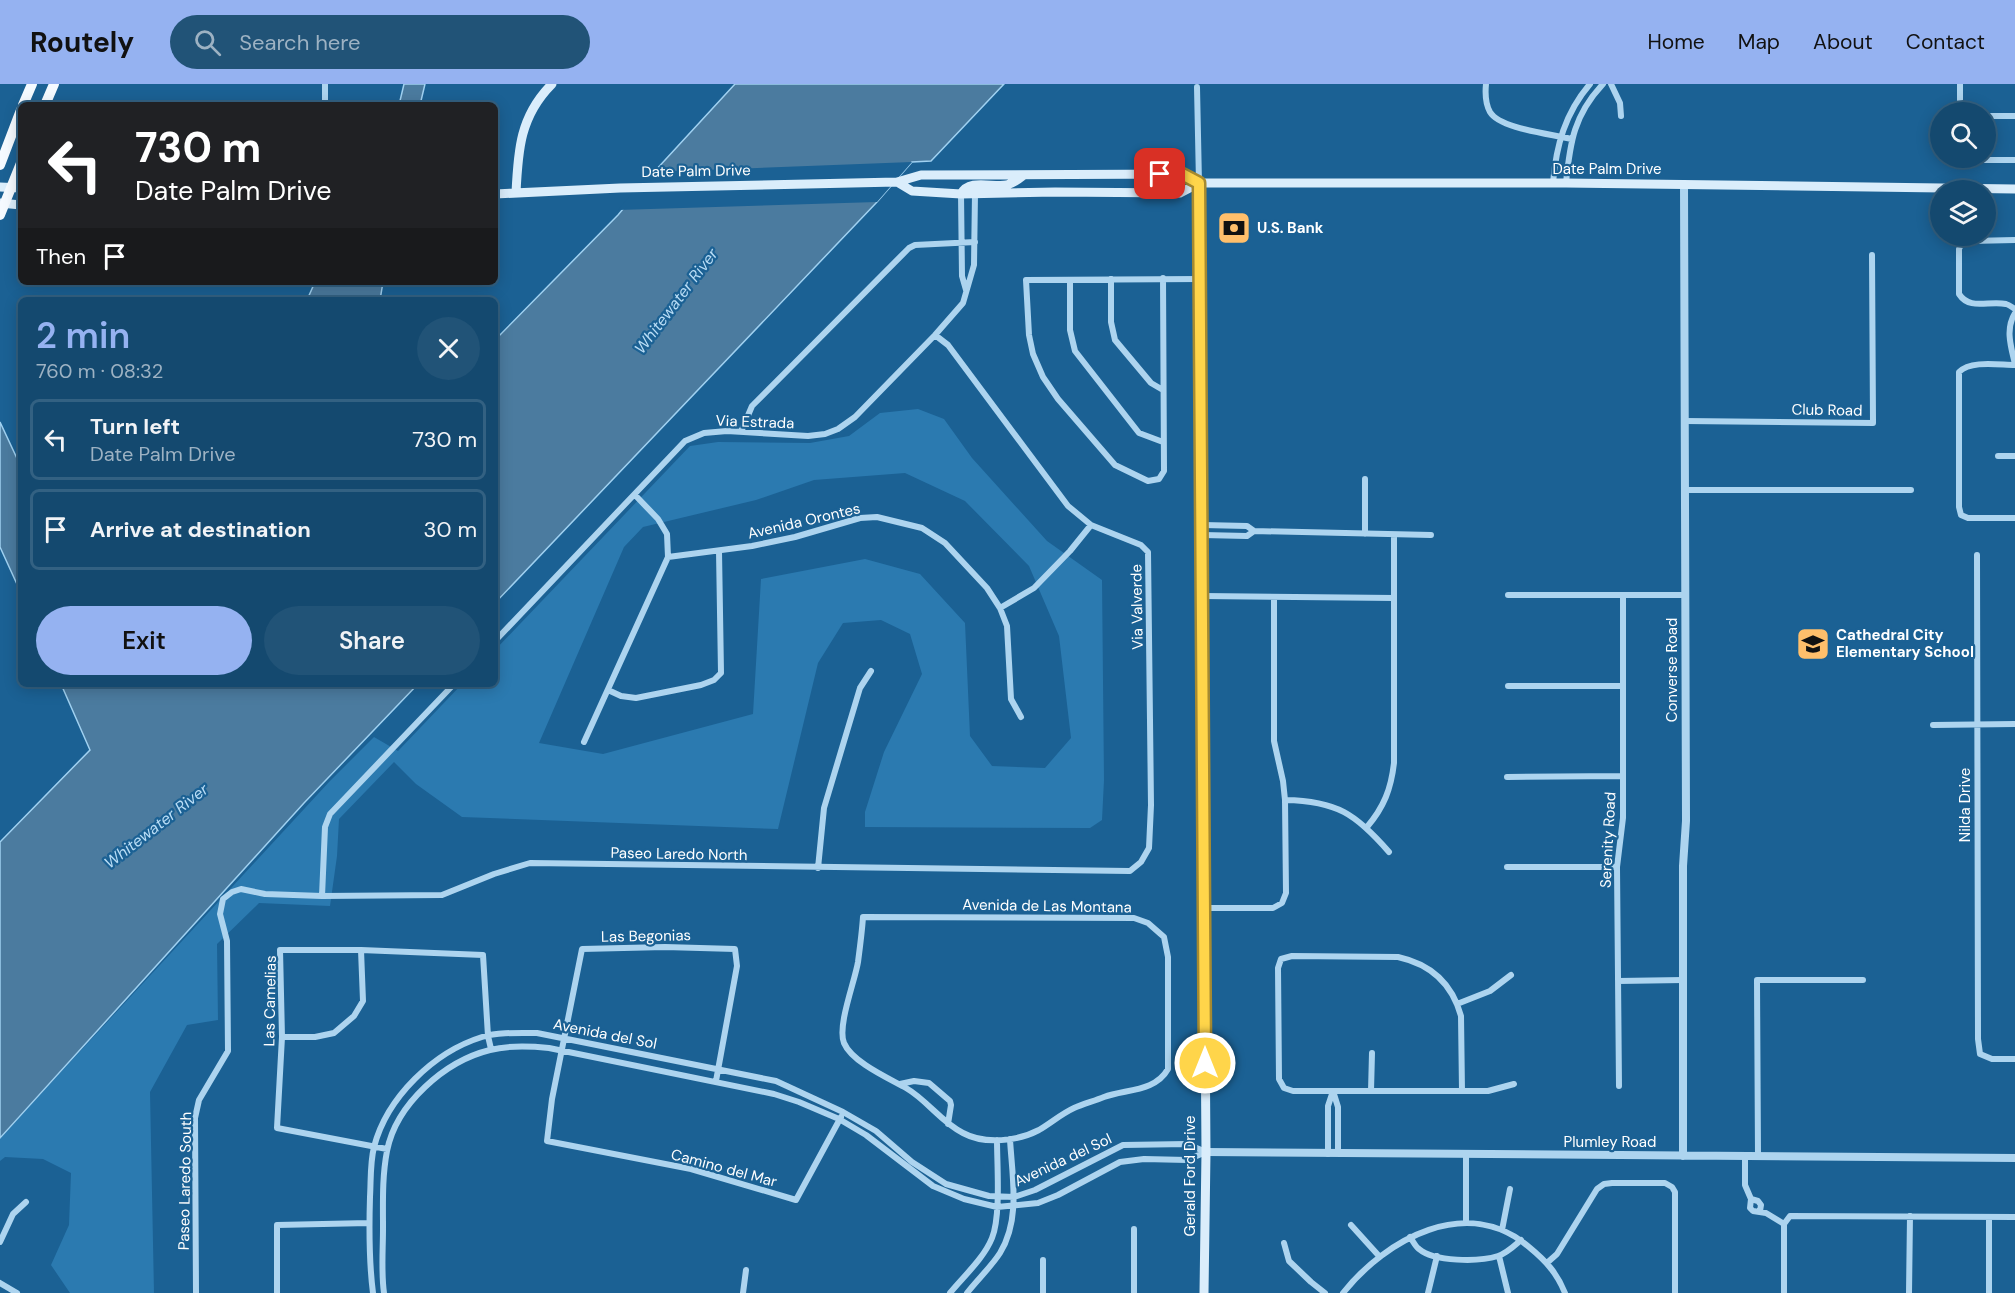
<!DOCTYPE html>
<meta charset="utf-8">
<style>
:root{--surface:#14496f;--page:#215377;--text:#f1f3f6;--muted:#9db2c3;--line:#336182;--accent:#95b2f1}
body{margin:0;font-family:"DM Sans",sans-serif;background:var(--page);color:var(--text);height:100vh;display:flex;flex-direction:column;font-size:22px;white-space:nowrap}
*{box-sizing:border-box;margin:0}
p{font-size:20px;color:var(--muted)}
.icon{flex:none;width:33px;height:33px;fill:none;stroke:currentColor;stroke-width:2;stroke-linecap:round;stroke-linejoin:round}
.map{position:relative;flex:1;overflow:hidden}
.drawer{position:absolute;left:18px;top:213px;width:480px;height:390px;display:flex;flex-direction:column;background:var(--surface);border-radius:9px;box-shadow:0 3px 15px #0003,0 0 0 2px var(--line)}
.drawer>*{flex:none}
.banner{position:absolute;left:18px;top:18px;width:480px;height:183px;border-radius:9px;box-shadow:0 3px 15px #0003,0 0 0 2px var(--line);background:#202124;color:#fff;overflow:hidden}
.controls{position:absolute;left:1930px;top:18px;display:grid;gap:12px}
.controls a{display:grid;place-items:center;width:66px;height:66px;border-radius:50%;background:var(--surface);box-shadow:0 3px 15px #0003,0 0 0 2px var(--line);font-size:30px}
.pin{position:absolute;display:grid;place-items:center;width:51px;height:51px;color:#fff;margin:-26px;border-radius:12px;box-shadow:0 3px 9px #0006}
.me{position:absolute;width:66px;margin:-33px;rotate:0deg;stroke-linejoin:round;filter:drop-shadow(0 0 4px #0008)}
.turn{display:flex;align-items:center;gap:21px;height:126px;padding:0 18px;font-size:27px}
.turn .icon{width:78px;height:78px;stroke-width:2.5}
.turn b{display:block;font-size:42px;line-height:51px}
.then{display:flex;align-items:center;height:57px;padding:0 18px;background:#0003;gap:12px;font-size:22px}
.round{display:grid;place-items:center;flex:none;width:63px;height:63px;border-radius:32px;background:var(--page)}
.head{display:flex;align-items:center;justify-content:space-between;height:102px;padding:0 18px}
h1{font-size:36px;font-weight:600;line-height:45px;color:var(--accent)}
.cta{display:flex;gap:12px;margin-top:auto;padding:12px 18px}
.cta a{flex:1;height:69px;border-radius:36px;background:var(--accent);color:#111;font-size:24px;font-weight:600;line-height:69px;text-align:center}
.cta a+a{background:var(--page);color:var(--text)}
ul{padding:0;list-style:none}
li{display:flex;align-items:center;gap:18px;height:81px;margin:0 12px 9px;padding:0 6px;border:3px solid var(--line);border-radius:9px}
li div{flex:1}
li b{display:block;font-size:22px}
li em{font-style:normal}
header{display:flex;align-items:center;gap:36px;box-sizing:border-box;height:84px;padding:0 30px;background:var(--accent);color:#111}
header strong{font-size:28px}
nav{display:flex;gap:33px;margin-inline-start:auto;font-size:21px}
.search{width:420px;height:54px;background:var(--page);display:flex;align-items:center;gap:15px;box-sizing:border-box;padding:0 21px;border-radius:33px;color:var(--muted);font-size:22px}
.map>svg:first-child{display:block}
.green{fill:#2b7ab0;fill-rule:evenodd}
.water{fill:#4b7b9f;stroke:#a0d1f1;stroke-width:1.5}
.pier{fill:#1b6194}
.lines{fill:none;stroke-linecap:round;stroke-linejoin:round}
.minor{stroke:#add4ef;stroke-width:6}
.tertiary{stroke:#add4ef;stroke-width:8}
.secondary{stroke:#daedfb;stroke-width:9}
.primary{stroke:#f5faff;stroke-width:10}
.route-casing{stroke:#a68a30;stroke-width:15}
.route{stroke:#ffd54a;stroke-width:10}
.labels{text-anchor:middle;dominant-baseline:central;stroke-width:4.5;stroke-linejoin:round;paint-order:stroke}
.street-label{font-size:15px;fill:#fff;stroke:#1b6194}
.poi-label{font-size:15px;font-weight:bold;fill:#fff;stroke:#1b6194;text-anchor:start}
.water-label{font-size:16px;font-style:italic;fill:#b9ddf6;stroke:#1b6194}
</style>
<header>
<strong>Routely</strong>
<div class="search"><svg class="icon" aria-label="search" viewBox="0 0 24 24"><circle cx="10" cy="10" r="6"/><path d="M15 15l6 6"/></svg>Search here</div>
<nav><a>Home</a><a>Map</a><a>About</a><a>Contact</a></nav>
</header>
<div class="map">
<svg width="2015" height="1209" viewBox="0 0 2015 1209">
<rect width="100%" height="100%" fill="#1b6194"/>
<path class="green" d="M918 325 944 335 972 374 1047 457 1102 496 1104 696 1102 736 1090 744 865 743V728L884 668 922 590 910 550 881 536 843 539 818 579 778 745 462 733 416 700 394 678 339 735 337 772 330 822 259 819 217 860 218 936 187 941 150 1008 154 1209H70L51 1181 69 1141 71 1089 43 1075 5 1073 0 1077V1054L329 698 374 653 398 667 462 600H495V566L690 362 718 358 810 359 849 352 880 329ZM905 389 965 417 1029 482 1059 552 1071 654 1045 684 992 682 970 652 965 539 920 490 865 475 761 495 753 630 603 670 539 659 624 463 643 443 756 416 814 396Z"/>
<path class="water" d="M404 0H425L420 21H399Z
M735 0H1004L931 77 912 78 877 118 495 519V256L618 131 654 88Z
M315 198H383L380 216H307Z
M0 338 21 383V509L0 463Z
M61 600H418L304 719 0 1054V758L90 666Z"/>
<path class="pier" d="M912 78 877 118 618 126 650 88Z"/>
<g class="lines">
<path class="minor" d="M1486 0C1485 10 1485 19 1490 28 1500 45 1552 50 1571 55
M1611 0 1620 19 1621 32
M1197 3 1199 99
M325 21V0
M1960 28V0
M1986 32H2015
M1959 74V76H2015
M1553 99C1556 62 1565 29 1590 0
M1566 99C1570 58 1574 31 1603 0
M961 110 962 192 966 206
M2015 156 1970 157 1962 159 1959 165V210C1970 227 1989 216 2006 220 2009 221 2012 223 2015 225
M1163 194 1164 387 1159 395 1148 397 1115 381 1058 315 1043 293 1033 270 1029 251 1026 196 1201 195
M1111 195V238L1115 256 1151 299 1163 306
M1070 196V246L1075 267 1139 349 1163 358
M2015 229C2005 245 2011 263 2015 280
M2015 281C1999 281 1971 276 1959 288V423L1961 431 1968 434H2015
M1685 337 1873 339 1872 171
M741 348 752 322 909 164 915 161 975 158
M1998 372H2015
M1365 395V450
M1685 406H1911
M1203 441 1247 442 1254 447
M1203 451 1247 452 1254 447 1431 451
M1977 471 1978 955 1980 970 1992 975H2015
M668 473 752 462 795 453 860 434 877 433 922 444 945 459 987 504 1000 524 1034 504 1070 467 1091 441
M1508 511H1685
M1203 512 1394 514
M1000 524 1007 542 1011 615 1021 633
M495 557 685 357 704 349 727 347 808 352 825 350 838 345 855 333 935 251 963 219 974 181 975 109
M1508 602H1623
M608 606 621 612 636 614 701 601 714 596 721 589 719 467
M1933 641 2015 640
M584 658 668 473 667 450 658 435 635 411
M1507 693 1623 692
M1285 716C1337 717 1356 730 1389 768
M1367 743C1384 723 1391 705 1394 679V451
M1507 783H1617
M818 784 824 724 860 604 871 587
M322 812 325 743 330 730 454 600
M1204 824H1273L1282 819 1286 809 1285 716 1283 697 1274 657V513
M863 833 1134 834 1148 839 1164 853 1168 873V985C1155 1008 1126 1005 1104 1013 1094 1017 1083 1020 1074 1024 1061 1030 1051 1039 1039 1046 1018 1057 985 1061 963 1049 941 1038 927 1016 906 1004 888 994 852 978 844 959 837 942 855 897 858 878 860 863 862 848 863 833Z
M1618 897 1683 896
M1457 920 1490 907 1511 891
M282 953H315L334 949 354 932 363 917 361 866
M716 997 737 882 735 865 665 863 582 865 552 1015 547 1057 691 1085 796 1116 841 1033
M900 1000 914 997 929 999 950 1017 951 1021 948 1040
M1619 1002 1617 783 1623 734V511
M1371 1007 1372 969
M1462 1007 1461 932C1452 899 1430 880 1398 873L1292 872 1281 875 1278 884 1279 995 1284 1004 1293 1007H1488L1514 1000
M387 1065 277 1044 282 953 280 866H361L483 871 488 952 491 965
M1328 1070V1022L1333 1007 1338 1023V1069
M1745 1072V1101L1751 1115 1750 1124 1753 1127 1766 1129 1784 1140
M1758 1072 1757 896H1863
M1751 1115 1758 1117 1761 1121 1760 1127
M1989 1133V1209
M1466 1139V1070
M1784 1140 1790 1132 2015 1133
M1351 1141 1379 1172
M1502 1146 1510 1105
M1410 1153C1413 1157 1415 1162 1419 1165 1434 1178 1479 1178 1498 1172 1507 1169 1514 1162 1521 1156
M0 1158 13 1130 26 1118
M1284 1159 1289 1177 1311 1198 1325 1209
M1499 1172 1508 1209
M1548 1178 1557 1170 1597 1105 1604 1100 1612 1099H1665L1672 1103 1675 1108V1209
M0 1199 17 1209
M196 1209 195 1034 199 1016 228 967 227 857 220 830 223 815 232 808 241 805 265 810 322 812 442 811 494 790 530 779 1130 787 1141 778 1149 764 1151 721 1148 468 1141 461 1091 441 1068 422 948 261 935 251
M277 1209V1141L369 1139
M373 1209C369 1178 369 1145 370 1113 371 1096 370 1079 374 1063 387 1013 434 968 482 953 499 948 519 949 537 949L776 997 843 1028 876 1047 912 1078 946 1100 989 1112 1014 1113 1035 1106 1123 1061 1187 1060 1206 1068
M384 1209C381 1188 383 1166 383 1145 383 1119 382 1093 387 1067 396 1020 445 977 490 966 509 961 529 962 549 964L774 1010 799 1018 839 1035 866 1051 933 1102 964 1115 997 1123 1038 1119 1058 1111 1120 1078 1144 1075 1187 1076 1206 1068
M743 1209 746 1186
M950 1209C964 1192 984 1174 992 1154 1001 1132 997 1081 997 1056
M967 1209C977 1196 991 1183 1000 1169 1021 1135 1012 1092 1010 1055
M1043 1209V1176
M1134 1209V1145
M1343 1209C1386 1155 1467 1110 1529 1163 1546 1177 1557 1189 1565 1209
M1428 1209 1437 1172
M1784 1209V1140
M1909 1209 1910 1132"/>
<path class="tertiary" d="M1206 1068 2015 1074
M1683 1072V782L1686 737 1684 100"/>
<path class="secondary" d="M897 98 912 107 961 110 1055 108 1180 109 1199 99H1566L2015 105
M1199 99 1206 1068 1204 1209
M0 103 21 104
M516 109C518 66 520 32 552 0
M495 110 620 104 897 98 921 91 1182 90 1199 99
M961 110C969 94 993 104 1007 101 1013 99 1019 95 1024 91
M0 119 21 121"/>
<path class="primary" d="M23 21 32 0
M45 21 54 0
M0 81 21 26
M0 131 21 79"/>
</g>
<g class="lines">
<defs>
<path id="route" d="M1160 90H1182L1199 99 1205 979"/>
</defs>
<use href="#route" class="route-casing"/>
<use href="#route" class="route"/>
</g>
<defs>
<symbol id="bank-square" viewBox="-11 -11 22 22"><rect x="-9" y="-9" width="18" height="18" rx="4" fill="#ffbf6b" stroke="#1b6194"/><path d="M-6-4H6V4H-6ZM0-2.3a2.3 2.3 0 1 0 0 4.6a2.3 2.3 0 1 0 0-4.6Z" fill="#111"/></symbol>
<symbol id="school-square" viewBox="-11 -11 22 22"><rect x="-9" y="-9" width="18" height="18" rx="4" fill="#ffbf6b" stroke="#1b6194"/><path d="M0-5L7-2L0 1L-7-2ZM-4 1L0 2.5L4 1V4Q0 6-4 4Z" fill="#111"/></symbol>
</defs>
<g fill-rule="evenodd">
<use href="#bank-square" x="1215" y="125" width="38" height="38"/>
<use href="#school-square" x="1794" y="541" width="38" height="38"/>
</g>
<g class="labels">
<g class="street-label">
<text x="1607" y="85">Date Palm Drive</text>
<text transform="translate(696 87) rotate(-1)">Date Palm Drive</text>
<text transform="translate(1827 326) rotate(1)">Club Road</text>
<text transform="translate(755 338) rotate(2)">Via Estrada</text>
<text transform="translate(804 437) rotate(-13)">Avenida Orontes</text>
<text transform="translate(1137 523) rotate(-91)">Via Valverde</text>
<text transform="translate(1672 586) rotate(-90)">Converse Road</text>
<text transform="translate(1965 721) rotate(-90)">Nilda Drive</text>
<text transform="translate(1608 756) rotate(-87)">Serenity Road</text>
<text transform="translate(679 770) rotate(1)">Paseo Laredo North</text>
<text transform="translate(1047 822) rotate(1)">Avenida de Las Montana</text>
<text transform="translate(646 852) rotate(-1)">Las Begonias</text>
<text transform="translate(270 917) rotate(-89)">Las Camelias</text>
<text transform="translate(605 950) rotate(11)">Avenida del Sol</text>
<text x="1610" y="1058">Plumley Road</text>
<text transform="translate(1063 1076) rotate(-25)">Avenida del Sol</text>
<text transform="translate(724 1084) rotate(15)">Camino del Mar</text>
<text transform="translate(1190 1092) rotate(-90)">Gerald Ford Drive</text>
<text transform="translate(185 1097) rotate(-89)">Paseo Laredo South</text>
</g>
<g class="poi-label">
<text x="1257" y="144">U.S. Bank</text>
<text x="1836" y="551">Cathedral City<tspan x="1836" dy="17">Elementary School</tspan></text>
</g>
<g class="water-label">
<text transform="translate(676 217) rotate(-53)">Whitewater River</text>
<text transform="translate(156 742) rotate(-38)">Whitewater River</text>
</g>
</g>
</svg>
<div class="controls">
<a><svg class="icon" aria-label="search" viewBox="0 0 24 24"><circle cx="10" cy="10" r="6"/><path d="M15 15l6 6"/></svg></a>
<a><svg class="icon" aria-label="layers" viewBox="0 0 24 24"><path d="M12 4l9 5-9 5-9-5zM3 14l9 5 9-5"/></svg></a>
</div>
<div class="pin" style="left:1160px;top:90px;background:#d93025"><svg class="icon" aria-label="arrive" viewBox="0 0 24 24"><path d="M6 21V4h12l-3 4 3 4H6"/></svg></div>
<svg class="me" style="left:1205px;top:979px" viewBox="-20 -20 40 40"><circle r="17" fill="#ffd54a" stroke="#fff" stroke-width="3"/><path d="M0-11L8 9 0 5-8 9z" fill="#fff"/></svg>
<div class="banner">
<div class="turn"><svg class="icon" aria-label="left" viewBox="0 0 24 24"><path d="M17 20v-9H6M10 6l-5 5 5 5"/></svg><div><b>730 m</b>Date Palm Drive</div></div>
<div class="then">Then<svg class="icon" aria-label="arrive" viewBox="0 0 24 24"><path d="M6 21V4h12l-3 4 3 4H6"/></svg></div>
</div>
<section class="drawer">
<div class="head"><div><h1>2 min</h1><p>760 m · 08:32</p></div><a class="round"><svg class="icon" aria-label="close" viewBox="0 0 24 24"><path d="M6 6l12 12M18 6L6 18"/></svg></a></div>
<ul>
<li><svg class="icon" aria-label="left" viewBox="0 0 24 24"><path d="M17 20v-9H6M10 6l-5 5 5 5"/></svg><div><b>Turn left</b><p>Date Palm Drive</p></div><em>730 m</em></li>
<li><svg class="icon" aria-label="arrive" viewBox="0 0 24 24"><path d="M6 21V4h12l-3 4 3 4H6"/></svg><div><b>Arrive at destination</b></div><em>30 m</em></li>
</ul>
<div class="cta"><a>Exit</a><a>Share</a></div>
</section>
</div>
